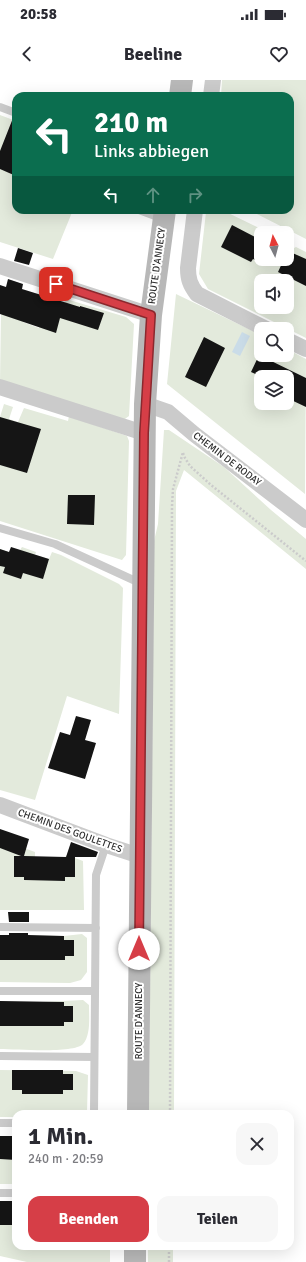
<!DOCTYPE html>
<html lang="de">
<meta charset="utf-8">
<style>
:root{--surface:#fff;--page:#f7f7f7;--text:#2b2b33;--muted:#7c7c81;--accent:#d63e47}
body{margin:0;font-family:Signika,sans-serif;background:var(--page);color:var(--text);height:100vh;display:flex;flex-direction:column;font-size:15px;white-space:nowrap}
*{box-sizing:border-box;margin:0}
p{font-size:13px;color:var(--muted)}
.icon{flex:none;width:22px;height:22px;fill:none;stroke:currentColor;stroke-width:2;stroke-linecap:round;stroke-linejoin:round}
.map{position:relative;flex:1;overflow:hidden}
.drawer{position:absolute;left:12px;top:1030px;width:282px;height:140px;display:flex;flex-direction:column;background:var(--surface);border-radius:12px;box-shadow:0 4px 16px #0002}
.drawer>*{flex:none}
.hud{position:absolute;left:12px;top:12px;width:282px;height:122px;border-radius:12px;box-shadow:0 4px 16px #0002;background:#0b6e4f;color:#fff;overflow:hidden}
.needle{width:26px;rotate:354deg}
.controls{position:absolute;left:254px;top:146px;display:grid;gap:8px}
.controls a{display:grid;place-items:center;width:40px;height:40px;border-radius:8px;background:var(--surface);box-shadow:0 4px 16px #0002;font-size:20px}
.pin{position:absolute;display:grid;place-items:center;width:34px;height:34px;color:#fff;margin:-17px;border-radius:8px;box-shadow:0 2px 6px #0006}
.me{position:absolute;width:44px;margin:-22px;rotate:0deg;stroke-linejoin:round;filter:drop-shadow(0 0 3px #0008)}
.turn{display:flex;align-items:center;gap:14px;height:84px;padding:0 16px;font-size:18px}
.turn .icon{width:52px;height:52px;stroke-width:2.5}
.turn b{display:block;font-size:28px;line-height:34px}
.lanes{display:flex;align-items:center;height:38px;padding:0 16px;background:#0003;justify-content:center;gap:20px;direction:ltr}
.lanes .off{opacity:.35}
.round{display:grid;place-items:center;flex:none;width:42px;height:42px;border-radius:12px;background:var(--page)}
.headline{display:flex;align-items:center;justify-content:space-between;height:68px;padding:0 16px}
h1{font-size:24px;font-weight:700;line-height:30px}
.primary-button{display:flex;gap:8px;margin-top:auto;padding:8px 16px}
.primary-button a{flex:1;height:46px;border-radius:12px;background:var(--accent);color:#fff;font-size:16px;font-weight:700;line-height:46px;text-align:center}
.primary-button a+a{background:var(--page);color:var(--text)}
.status{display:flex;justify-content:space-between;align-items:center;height:28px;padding:0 20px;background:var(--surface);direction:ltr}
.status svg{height:11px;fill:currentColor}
header{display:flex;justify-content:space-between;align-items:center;height:52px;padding:0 16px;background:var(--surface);font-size:18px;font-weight:700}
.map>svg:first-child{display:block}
.green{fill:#e3eadc;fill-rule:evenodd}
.water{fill:#cadce8}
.building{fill:#151515}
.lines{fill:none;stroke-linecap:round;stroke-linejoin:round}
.path{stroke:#cbcbcb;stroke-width:2.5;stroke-dasharray:2 2;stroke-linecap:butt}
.service{stroke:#cbcbcb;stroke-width:8}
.minor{stroke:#cbcbcb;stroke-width:16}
.secondary{stroke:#b8b8b8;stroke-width:22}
.route-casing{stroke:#8b282e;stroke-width:10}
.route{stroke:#d63e47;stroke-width:7}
.labels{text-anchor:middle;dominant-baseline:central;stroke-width:4;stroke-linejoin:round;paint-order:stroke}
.street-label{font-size:10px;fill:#2e2e2e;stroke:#fff}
</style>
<div class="status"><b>20:58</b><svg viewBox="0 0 49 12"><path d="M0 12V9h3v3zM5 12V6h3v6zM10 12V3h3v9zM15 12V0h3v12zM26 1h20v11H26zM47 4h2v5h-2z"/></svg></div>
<header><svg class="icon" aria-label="back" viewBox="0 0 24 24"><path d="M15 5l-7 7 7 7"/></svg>Beeline<svg class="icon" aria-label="heart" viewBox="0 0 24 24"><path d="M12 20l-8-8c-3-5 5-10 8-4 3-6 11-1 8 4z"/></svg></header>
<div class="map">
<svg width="306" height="1182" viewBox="0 0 306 1182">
<rect width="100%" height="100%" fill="#fff"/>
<path class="green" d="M222 0H306V159L249 130H290V16H221Z
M0 35 16 41V130H73L53 179 0 162Z
M208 130H222L261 149 263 153H261V179H287L288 171 296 167 306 172V258L208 209 199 194 206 132ZM261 201H287V227H261Z
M176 214 261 255V275H287V269L306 279 305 414 167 304ZM261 297H287V323H261Z
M49 218 65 223 66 219 126 237 134 244 129 336 122 341 0 303 1 231 24 237 23 242 39 248Z
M4 324 13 327 9 339 18 342 24 328 68 341 69 336 127 356 129 361 126 475 122 480 0 441V337Z
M164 350H169L224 387 271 430 306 459V489L184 390 176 411 174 1034H149L154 461 158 444Z
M22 467 36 472 35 475 49 479 52 472 61 475 119 504 123 508 119 634 67 616 35 720 0 710V469L9 472 20 470Z
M10 763 35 772V777H65L67 775 83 781 84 830H0V768Z
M82 854 87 858V892L81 900 70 903 0 902V855L64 856Z
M83 920 89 925C89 937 91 955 83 964 73 974 16 969 0 969V922L43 945V922Z
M0 990 76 991 88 995 87 1032 83 1034H16V1037H0Z
M0 1056H16V1104H0Z
M0 1121H16V1166H110V1182H27L0 1176Z
M148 1166H173V1182H148Z"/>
<path class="water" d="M242 252 250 256 240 276 232 272Z"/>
<path class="building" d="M13 38H16V96L0 89V71Z
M232 145 261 160V183L253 179 251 182 221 167Z
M18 168 33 173 29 185 14 181Z
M288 171 306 179V206L278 192 284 179H287Z
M8 199 23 204 22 209 80 227V226L104 233 98 250 60 238 56 253 0 234V205L6 207Z
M204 257 225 268 206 307 185 297Z
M259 275 306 298V327L287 318V297H262L251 292Z
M0 337 41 349 27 393 0 385Z
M68 415H95L94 445 67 444Z
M11 467 49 479 43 499 23 493 21 499 3 493 5 487 0 486V469L9 472Z
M76 636 91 640 85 660 96 663 85 699 48 688 60 652 70 655Z
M0 749 29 759 24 776 66 777 71 762 98 772 96 777H75V797H65V801L24 800V797H14V776H21L0 768Z
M8 832H29V842H9Z
M9 853H28V855L64 856V860H74V876H65V880H0V855H9Z
M0 921 64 922V926H73V942H64V946H0Z
M12 990H63V994H73V1010H63V1014H22V1010H12Z
M0 1056H16V1080L0 1079Z
M0 1121H16V1145H0Z"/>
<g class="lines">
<path class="path" d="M183 373 185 378 190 386 211 405 306 481
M170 1034 172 426 173 409 183 372
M169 1182V1166"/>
<path class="service" d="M0 27 16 33
M139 130 163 139
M0 448 55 464 142 504
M0 847 96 848
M0 911H94
M0 976 94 977
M94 1034 96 795 106 765
M0 1043H16
M0 1113H16"/>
<path class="minor" d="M211 16 213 0
M195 130 188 188C188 199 190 205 197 214L266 249
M0 186 151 235
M287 260 306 269
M0 307 144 353
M145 324 168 332 194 354 306 440
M0 725 106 765 140 776"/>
<path class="secondary" d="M180 16 182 0
M138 1034 145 324 151 235 165 130
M135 1182V1166"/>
</g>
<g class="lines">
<defs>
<path id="route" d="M56 204 151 235 144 353 139 869"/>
</defs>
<use href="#route" class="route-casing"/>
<use href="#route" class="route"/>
</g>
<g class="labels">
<g class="street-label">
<text transform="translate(157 186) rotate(-82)">ROUTE D'ANNECY</text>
<text transform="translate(227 379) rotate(37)">CHEMIN DE RODAY</text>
<text transform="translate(70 751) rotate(20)">CHEMIN DES GOULETTES</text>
<text transform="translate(139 941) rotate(-90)">ROUTE D'ANNECY</text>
</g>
</g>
</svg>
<div class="controls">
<a><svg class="needle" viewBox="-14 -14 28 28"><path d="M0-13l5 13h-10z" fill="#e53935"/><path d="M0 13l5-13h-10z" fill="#7c7c81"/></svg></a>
<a><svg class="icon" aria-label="sound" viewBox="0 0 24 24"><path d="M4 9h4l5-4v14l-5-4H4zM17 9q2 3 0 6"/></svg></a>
<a><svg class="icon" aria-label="search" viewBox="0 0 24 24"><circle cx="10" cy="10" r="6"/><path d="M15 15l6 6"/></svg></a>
<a><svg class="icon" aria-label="layers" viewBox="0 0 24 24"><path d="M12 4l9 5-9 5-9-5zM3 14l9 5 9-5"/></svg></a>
</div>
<div class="pin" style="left:56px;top:204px;background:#d93025"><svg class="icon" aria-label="arrive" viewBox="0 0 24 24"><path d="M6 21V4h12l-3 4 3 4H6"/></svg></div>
<svg class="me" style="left:139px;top:869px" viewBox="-20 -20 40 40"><circle r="19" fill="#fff"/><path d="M0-13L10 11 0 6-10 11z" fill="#d63e47"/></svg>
<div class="hud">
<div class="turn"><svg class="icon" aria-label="left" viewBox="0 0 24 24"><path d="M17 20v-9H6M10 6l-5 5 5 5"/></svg><div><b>210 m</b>Links abbiegen</div></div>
<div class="lanes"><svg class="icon" aria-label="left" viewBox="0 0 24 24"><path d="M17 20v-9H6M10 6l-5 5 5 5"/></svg><svg class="icon off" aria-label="ahead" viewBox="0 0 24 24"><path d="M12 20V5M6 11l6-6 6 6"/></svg><svg class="icon off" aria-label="right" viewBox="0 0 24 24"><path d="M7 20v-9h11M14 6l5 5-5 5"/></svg></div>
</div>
<section class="drawer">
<div class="headline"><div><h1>1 Min.</h1><p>240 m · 20:59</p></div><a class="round"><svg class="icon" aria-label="close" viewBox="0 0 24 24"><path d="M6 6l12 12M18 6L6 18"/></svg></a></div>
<div class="primary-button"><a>Beenden</a><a>Teilen</a></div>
</section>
</div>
